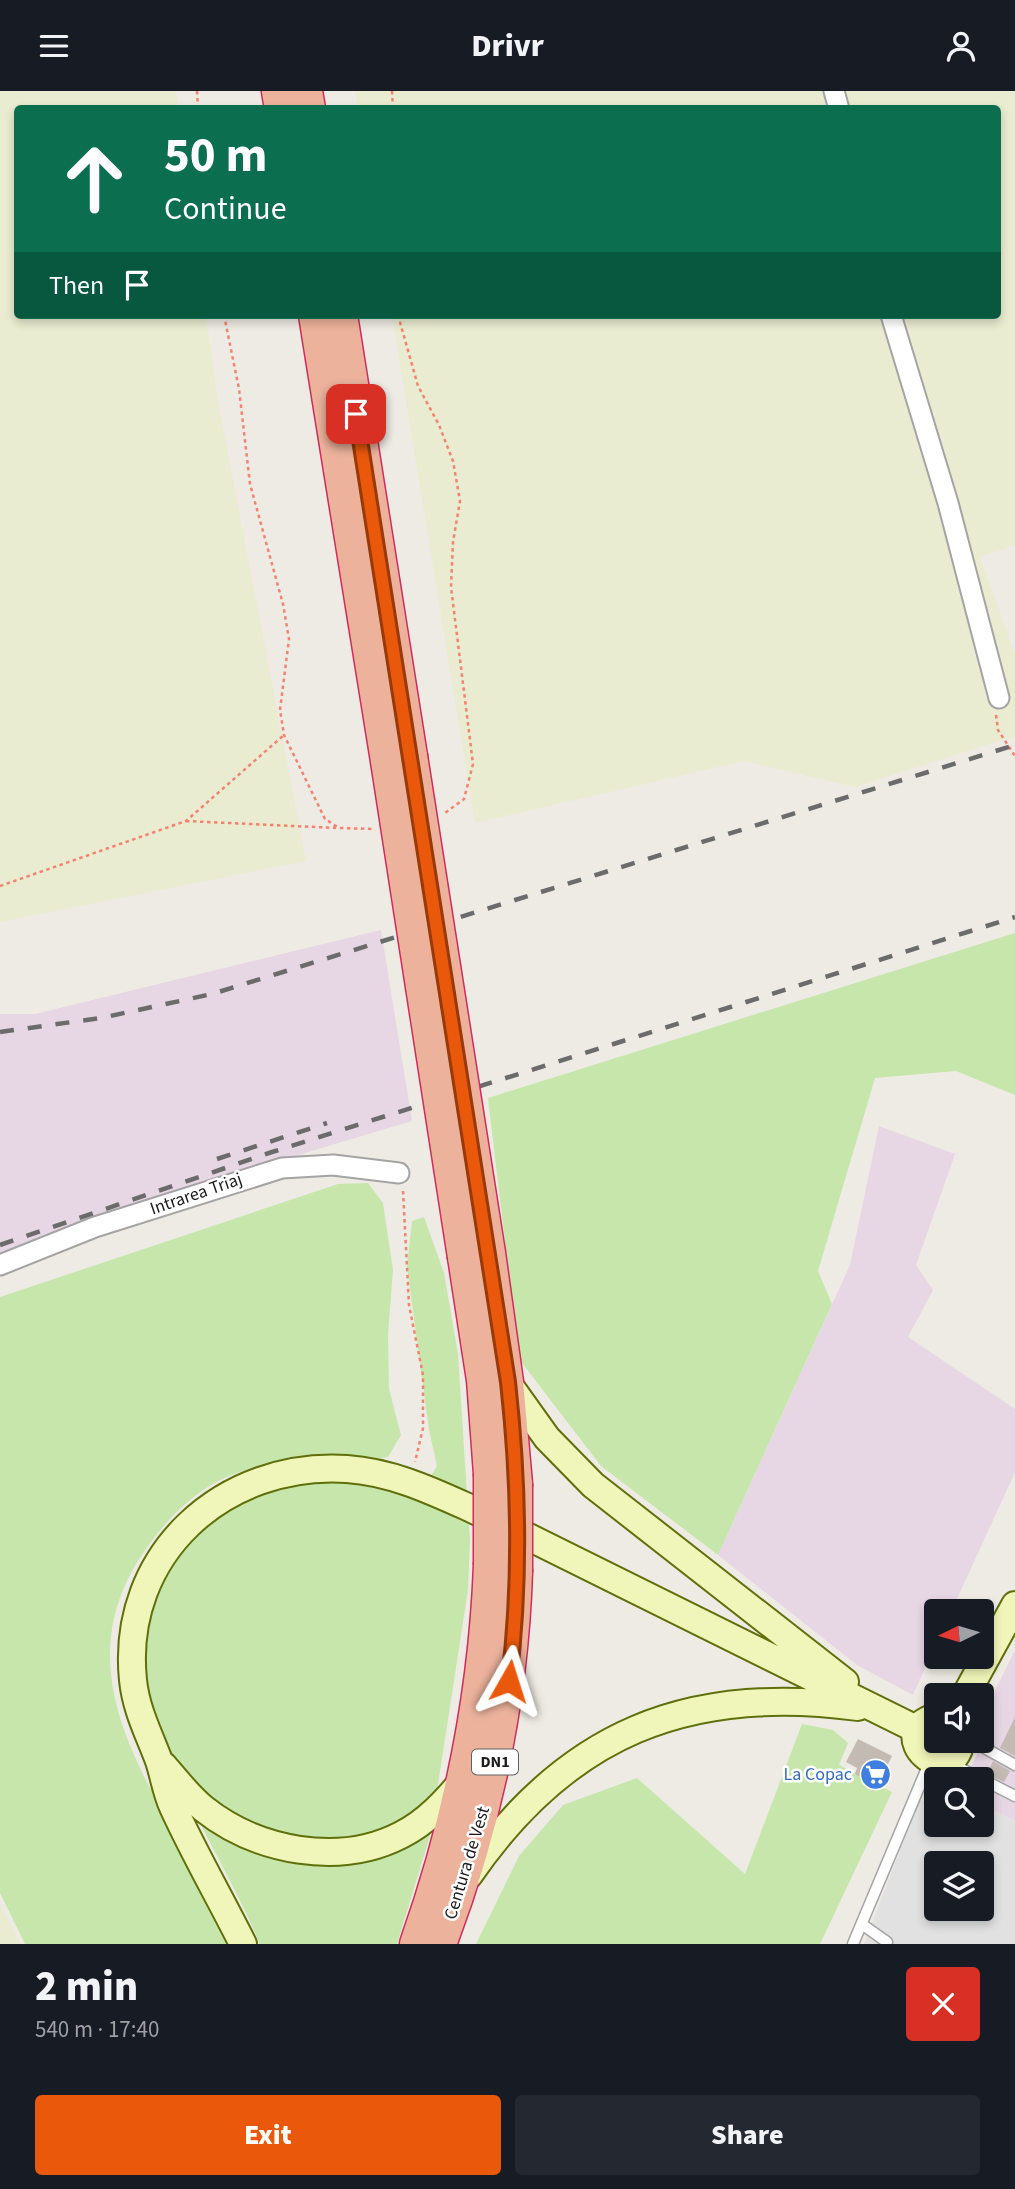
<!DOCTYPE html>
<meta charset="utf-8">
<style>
:root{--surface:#171b24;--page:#242831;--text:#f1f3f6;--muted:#9ea1a6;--accent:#ea580c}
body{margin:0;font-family:"Source Sans 3",sans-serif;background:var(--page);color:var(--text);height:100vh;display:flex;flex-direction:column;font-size:26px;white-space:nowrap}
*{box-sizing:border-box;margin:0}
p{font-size:23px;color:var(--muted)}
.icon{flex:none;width:38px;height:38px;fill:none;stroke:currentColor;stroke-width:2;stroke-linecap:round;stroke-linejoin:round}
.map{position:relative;height:1853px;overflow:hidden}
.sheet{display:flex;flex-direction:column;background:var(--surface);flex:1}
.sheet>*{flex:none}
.hud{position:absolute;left:14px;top:14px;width:987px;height:214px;border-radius:7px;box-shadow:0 4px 10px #0003;background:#0b6e4f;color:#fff;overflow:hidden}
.needle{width:46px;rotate:265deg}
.tools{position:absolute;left:924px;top:1508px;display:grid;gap:14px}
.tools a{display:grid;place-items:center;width:70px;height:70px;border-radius:7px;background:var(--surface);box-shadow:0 4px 10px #0003;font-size:35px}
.pin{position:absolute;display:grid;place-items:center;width:60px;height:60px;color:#fff;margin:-30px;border-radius:14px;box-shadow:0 4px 10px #0006}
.me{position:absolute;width:77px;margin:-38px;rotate:6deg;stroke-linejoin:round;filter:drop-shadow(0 0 5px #0008)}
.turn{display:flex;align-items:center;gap:24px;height:147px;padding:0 35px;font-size:32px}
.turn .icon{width:91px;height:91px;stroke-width:2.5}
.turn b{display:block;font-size:49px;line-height:60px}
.then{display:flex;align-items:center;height:66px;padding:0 35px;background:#0003;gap:14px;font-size:26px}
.round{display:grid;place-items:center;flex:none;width:74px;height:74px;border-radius:7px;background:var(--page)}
.summary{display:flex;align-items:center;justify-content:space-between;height:119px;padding:0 35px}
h1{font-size:42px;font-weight:800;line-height:52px}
.button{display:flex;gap:14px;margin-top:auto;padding:14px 35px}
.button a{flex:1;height:80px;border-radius:7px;background:var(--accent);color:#fff;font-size:28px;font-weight:800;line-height:80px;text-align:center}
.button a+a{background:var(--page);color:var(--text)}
header{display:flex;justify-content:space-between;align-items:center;height:91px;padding:0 35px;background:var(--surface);font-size:32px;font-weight:800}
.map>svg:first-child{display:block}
.industrial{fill:#e7d6e3}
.farmland{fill:#e9ecd0}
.grass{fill:#c6e6ab}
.parking{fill:#e1e1e1;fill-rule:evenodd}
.building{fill:#c2bab3}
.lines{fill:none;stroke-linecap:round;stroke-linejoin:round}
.service-casing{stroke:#a4a4a4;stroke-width:13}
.minor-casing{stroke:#a4a4a4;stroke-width:23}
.secondary-casing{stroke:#5f6f0a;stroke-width:30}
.trunk-casing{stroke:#d02c5d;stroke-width:35}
.path{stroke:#f38370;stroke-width:2.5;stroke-dasharray:3.5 3.5;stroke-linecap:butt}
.service{stroke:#fff;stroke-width:10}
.minor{stroke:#fff;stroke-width:19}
.secondary{stroke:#f0f6b9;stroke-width:26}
.trunk{stroke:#ecb29c;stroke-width:32}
.rail{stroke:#6b6b6b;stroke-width:4.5;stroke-dasharray:14 14;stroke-linecap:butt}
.trunk-bridge-casing{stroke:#d02c5d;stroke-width:35;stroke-linecap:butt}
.trunk-bridge{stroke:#ecb29c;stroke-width:32}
.route-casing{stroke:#983908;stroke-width:18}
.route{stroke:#ea580c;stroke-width:12}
.labels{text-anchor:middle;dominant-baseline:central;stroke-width:5;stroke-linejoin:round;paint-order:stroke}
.shield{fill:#fff;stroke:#616161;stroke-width:2}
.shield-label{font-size:16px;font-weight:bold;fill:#1d1d1d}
.street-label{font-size:18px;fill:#1d1d1d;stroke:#fff}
.shop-label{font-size:18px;fill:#366cbe;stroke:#fff;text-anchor:end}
</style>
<header><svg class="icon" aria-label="menu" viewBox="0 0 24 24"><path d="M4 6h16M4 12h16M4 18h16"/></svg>Drivr<svg class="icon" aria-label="person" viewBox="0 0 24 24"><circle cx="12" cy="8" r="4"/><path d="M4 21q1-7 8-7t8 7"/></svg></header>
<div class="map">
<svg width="1015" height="1853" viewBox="0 0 1015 1853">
<rect width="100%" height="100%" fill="#eeebe4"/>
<path class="industrial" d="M381 839 412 1030 165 1104 0 1164V923H35Z
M879 1035 955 1063 916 1174 933 1199 908 1246 1015 1318V1381L951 1521H936V1552L913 1604 857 1574 718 1464 850 1174Z
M1015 1559V1730L982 1714V1689H965L990 1636 986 1618Z"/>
<path class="farmland" d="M0 0H176L178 17 18 18V224H206L218 311 306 770 0 831Z
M355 0H1015V454L980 466 1015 563V645L855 696 744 670 475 732 392 224H998V18H358Z
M0 1813 21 1853H0Z"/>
<path class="grass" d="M1015 842V1004L956 980 875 987 818 1180 832 1213 718 1464 601 1375 519 1268 488 1007Z
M368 1092 383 1112 393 1179 388 1243 389 1298 401 1344 388 1366C363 1370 349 1364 325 1365 296 1365 265 1372 237 1382 201 1394 170 1424 148 1455 66 1568 134 1670 192 1772 207 1798 219 1826 233 1853H25L0 1802V1206L338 1093Z
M424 1126 444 1182 458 1263 470 1450 468 1499 430 1745 397 1853H260C232 1786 192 1725 165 1658 160 1644 151 1628 148 1613 123 1497 201 1397 320 1391 331 1390 345 1388 357 1389 377 1393 397 1403 417 1408L437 1375 429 1339 407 1175 412 1130Z
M802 1633 833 1639 848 1652 839 1674 892 1701 820 1853H476L519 1765 563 1714 637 1687 745 1783Z"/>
<path class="parking" d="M936 1707V1734H982V1714L1015 1730V1853H864L919 1710ZM936 1773H982V1818H936Z"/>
<path class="building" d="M1015 1626V1665L1000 1657Z
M858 1648 892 1665 880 1689 871 1684 868 1690 855 1683 857 1677 846 1671Z
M993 1670 1010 1680 1004 1691 987 1683Z"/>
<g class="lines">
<defs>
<path id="service" d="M972 1650 1015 1674
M950 1672 1015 1705
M863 1834 887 1851
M853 1853 930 1670"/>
<path id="minor" d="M834 0 839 18
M891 224 948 412 999 607
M0 1174 95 1136 282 1077 333 1074 399 1082"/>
<path id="secondary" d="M507 1291 547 1347 593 1394 845 1591
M965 1605 1015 1514
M936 1626C881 1641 952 1705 961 1650
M164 1675C177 1690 189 1706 204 1718 257 1760 339 1776 401 1744 427 1731 447 1709 465 1687
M469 1784C566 1643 687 1593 858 1616
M243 1853C220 1807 194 1762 173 1716 166 1701 164 1685 159 1670 149 1643 136 1619 133 1589 120 1463 224 1370 347 1378 392 1381 432 1400 472 1418L918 1639"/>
<path id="trunk" d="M278 0 281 18
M306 0 309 18
M315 224 387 670
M341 224 411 665
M489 1162 507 1291 516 1393
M464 1166 483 1289 490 1383
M416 1853C460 1729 485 1606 490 1474
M440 1853C486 1732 512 1610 516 1481"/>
</defs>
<use href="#service" class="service-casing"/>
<use href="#minor" class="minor-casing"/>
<use href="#secondary" class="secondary-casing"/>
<use href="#trunk" class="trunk-casing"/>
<path class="path" d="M197 0 198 18
M392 0 393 18
M224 224 239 298 250 393 283 513 289 548 280 619 284 644 325 728 339 737 375 738
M398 224 418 295 439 334 453 370 460 410 453 451 451 496 473 673 464 708 445 722
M996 624 998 639 1015 665
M186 730 336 737
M0 795 186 730 284 644
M403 1100 409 1214 423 1284V1337L415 1371"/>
<use href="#service" class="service"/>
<use href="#minor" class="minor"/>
<use href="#secondary" class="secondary"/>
<use href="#trunk" class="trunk"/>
<path class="rail" d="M0 941 101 927 212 903 1015 654
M217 1068 327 1032
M0 1154 272 1061 1015 826"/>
<defs>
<path id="trunk-bridge" d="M411 665 489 1162
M387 670 464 1166
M490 1383V1474
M516 1481V1393"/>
</defs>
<use href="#trunk-bridge" class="trunk-bridge-casing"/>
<use href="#trunk-bridge" class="trunk-bridge"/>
</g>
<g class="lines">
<defs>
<path id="route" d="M356 323 508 1291C519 1390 521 1491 509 1590"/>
</defs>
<use href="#route" class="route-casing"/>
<use href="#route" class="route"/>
</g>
<defs>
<symbol id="supermarket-disc" viewBox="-11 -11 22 22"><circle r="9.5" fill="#3f7fe0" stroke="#fff"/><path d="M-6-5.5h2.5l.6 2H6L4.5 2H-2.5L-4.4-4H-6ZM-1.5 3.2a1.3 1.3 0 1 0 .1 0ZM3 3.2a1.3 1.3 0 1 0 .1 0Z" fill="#fff"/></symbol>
</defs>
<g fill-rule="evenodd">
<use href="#supermarket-disc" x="858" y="1666" width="35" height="35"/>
</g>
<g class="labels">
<rect class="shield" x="472" y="1658.5" width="46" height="25" rx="5"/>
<g class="shield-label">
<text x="495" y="1671">DN1</text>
</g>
<g class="street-label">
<text transform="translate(196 1103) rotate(-19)">Intrarea Triaj</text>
<text transform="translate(467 1772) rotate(-73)">Centura de Vest</text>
</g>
<g class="shop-label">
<text x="852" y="1683">La Copac</text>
</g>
</g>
</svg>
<div class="tools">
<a><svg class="needle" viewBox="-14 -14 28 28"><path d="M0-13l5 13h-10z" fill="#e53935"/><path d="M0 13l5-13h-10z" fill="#9ea1a6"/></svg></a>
<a><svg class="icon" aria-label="sound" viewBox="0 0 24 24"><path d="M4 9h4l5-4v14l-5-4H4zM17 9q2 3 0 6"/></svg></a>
<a><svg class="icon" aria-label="search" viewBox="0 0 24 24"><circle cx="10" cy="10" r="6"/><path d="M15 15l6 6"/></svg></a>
<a><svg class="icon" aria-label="layers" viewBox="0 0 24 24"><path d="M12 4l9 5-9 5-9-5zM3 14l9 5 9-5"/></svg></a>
</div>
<div class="pin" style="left:356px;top:323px;background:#d93025"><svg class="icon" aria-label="arrive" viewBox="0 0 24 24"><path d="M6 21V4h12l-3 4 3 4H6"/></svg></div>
<svg class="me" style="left:509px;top:1590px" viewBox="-20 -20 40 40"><path d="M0-17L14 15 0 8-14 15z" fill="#ea580c" stroke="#fff" stroke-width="4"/></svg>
<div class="hud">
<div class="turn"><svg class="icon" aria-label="ahead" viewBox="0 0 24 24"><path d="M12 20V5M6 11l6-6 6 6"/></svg><div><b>50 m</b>Continue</div></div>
<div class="then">Then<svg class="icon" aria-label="arrive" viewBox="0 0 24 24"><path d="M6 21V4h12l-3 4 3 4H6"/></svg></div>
</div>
</div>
<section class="sheet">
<div class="summary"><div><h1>2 min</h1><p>540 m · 17:40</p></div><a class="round" style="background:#d93025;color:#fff"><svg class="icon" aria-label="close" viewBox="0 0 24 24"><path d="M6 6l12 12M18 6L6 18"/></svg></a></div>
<div class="button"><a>Exit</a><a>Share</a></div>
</section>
